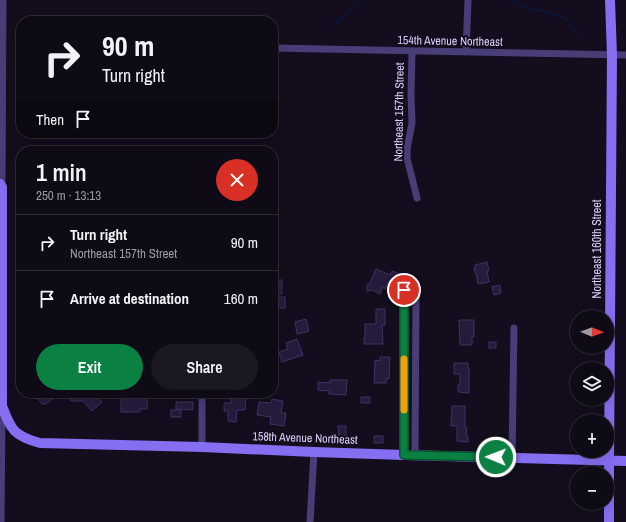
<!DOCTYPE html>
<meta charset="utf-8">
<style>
:root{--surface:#0e0a16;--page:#1c1823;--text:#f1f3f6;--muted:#9b9aa1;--line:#2e2b35;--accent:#0b8043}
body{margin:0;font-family:"Archivo Narrow",sans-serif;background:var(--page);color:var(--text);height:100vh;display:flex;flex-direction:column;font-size:15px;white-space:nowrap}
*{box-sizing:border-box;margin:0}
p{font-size:13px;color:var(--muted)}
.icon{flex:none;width:22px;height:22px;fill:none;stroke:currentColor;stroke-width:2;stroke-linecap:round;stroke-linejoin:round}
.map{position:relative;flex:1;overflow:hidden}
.sheet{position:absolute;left:16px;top:146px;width:262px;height:252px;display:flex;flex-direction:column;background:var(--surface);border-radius:16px;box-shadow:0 4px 16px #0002,0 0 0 1px var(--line)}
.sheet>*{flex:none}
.top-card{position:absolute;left:16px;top:16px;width:262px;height:122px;border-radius:16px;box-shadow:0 4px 16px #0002,0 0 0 1px var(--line);background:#0e0a16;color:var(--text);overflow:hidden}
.needle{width:26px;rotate:91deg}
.tools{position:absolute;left:570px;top:310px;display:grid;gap:8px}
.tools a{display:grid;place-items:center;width:44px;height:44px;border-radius:50%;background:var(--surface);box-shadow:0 4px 16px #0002,0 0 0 1px var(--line);font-size:20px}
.pin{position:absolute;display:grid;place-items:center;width:34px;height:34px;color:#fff;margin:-17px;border:2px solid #fff;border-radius:50%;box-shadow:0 1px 4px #0007}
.me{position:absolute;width:44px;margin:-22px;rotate:271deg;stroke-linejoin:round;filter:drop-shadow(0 0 3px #0008)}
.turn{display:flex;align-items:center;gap:14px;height:84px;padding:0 20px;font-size:18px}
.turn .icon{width:52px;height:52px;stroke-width:2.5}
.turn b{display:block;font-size:28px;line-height:34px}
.then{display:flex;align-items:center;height:38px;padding:0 20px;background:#0003;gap:8px;font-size:15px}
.round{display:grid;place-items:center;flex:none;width:42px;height:42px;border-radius:21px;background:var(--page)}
.headline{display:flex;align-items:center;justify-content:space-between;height:68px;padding:0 20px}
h1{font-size:24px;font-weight:600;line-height:30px}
.button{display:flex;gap:8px;margin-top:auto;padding:8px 20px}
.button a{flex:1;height:46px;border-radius:24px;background:var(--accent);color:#fff;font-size:16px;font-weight:600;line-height:46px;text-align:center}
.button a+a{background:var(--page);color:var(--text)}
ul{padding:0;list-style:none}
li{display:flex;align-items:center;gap:12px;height:56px;padding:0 20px;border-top:1px solid var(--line)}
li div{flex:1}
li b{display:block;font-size:15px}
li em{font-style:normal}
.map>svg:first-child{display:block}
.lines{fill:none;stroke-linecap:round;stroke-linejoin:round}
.stream{stroke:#0d1536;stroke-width:2}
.building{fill:#271b3c;stroke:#433065}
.street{stroke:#483d77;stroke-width:7}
.secondary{stroke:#866ef1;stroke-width:10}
.route-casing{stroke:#07532c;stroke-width:10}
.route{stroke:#0b8043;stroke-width:7}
.slow{stroke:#f59e0b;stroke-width:7}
.labels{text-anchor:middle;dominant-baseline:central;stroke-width:4;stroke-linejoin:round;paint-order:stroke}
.street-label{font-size:12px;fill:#dacefa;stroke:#130d1d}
</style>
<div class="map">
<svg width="626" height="522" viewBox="0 0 626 522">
<rect width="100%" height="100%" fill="#130d1d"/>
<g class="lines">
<path class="stream" d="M510 0 519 5 564 17 578 34
M335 24 362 0"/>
</g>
<path class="building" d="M487 262 489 271H487L489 282 478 284 476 273H475L474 268 475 267V265Z
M376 269 390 275 392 271 400 274 394 287 387 284 385 289 382 287 380 294 372 290 367 291V285H369Z
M273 280H282V294H273Z
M500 285 501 293 494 295 492 287Z
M277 297H285V308H277Z
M376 309H385V325H382L383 344H364V337H365V324H376Z
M306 319 309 331 297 334 295 322Z
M459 320H474V337H472V345H460Z
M297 339 303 355 282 362 279 352 288 349 286 343Z
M489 342H496V348H489Z
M380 357H390L389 379H386V383H374L375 360 380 361Z
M454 363H468V368H469V393L458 392V385H460V374H454Z
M330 380H347L346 395 329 394V391L318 390V382L330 383Z
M37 393H50L54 398 46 404 45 403 43 405 38 399 40 397Z
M75 393H91L90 399 95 395 102 402 92 411 83 401H71V396Z
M121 393H148L147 409H140V412H121Z
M231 394H246L245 410H237L236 422 228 421V411H224V403H231Z
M361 397H370V403H361Z
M272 399 283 401 281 413H286L284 426 270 424 271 417 257 415 259 402 271 403Z
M176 402H193V410L176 409Z
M452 406H465V428H467L466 436H468V442L457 441V426H451Z
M171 410H181V417H171Z
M338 426H346V436H339Z
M374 436H383V443H374Z"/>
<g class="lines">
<path class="street" d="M273 48 626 55
M412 51 411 95 412 123 407 149V158L417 198
M466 52 468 0
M2 187 3 0
M416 298 415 449 417 455
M202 447V393
M404 455V289
M512 458 514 328
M1 522 2 409
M310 522 314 452"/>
<path class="secondary" d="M0 184 2 187V406C11 430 14 436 40 443L202 447 314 452 404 455 626 461
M609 522V461L612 55 610 0"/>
</g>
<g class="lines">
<defs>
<path id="route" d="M404 290V455L496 457"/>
</defs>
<use href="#route" class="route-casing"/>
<use href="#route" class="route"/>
<path class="slow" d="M404 410V359"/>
</g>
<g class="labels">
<g class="street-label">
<text transform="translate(450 41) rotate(1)">154th Avenue Northeast</text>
<text transform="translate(399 112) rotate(-89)">Northeast 157th Street</text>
<text transform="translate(597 249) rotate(-90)">Northeast 160th Street</text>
<text transform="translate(305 438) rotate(2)">158th Avenue Northeast</text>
</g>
</g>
</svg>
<div class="tools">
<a><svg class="needle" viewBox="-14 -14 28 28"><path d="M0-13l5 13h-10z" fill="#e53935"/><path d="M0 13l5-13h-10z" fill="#9b9aa1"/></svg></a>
<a><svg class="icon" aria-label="layers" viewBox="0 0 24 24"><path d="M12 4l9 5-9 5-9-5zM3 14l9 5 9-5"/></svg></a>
<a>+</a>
<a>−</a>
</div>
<div class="pin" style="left:404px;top:290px;background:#d93025"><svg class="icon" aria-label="arrive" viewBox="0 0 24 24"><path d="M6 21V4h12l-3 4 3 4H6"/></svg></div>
<svg class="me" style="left:496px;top:457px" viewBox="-20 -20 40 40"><circle r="17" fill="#0b8043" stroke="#fff" stroke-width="3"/><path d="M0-11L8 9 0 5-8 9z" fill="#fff"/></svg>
<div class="top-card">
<div class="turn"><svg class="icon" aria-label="right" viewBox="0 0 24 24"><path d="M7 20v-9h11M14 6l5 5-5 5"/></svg><div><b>90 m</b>Turn right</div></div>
<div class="then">Then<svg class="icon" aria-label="arrive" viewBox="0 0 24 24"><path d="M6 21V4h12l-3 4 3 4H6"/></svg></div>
</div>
<section class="sheet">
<div class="headline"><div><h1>1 min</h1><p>250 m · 13:13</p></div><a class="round" style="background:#d93025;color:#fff"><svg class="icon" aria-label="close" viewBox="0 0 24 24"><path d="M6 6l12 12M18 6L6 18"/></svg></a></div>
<ul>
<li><svg class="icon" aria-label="right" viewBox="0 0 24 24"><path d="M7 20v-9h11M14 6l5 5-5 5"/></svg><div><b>Turn right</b><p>Northeast 157th Street</p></div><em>90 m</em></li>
<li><svg class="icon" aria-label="arrive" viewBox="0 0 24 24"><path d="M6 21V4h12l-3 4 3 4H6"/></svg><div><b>Arrive at destination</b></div><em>160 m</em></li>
</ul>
<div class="button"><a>Exit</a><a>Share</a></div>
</section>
</div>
